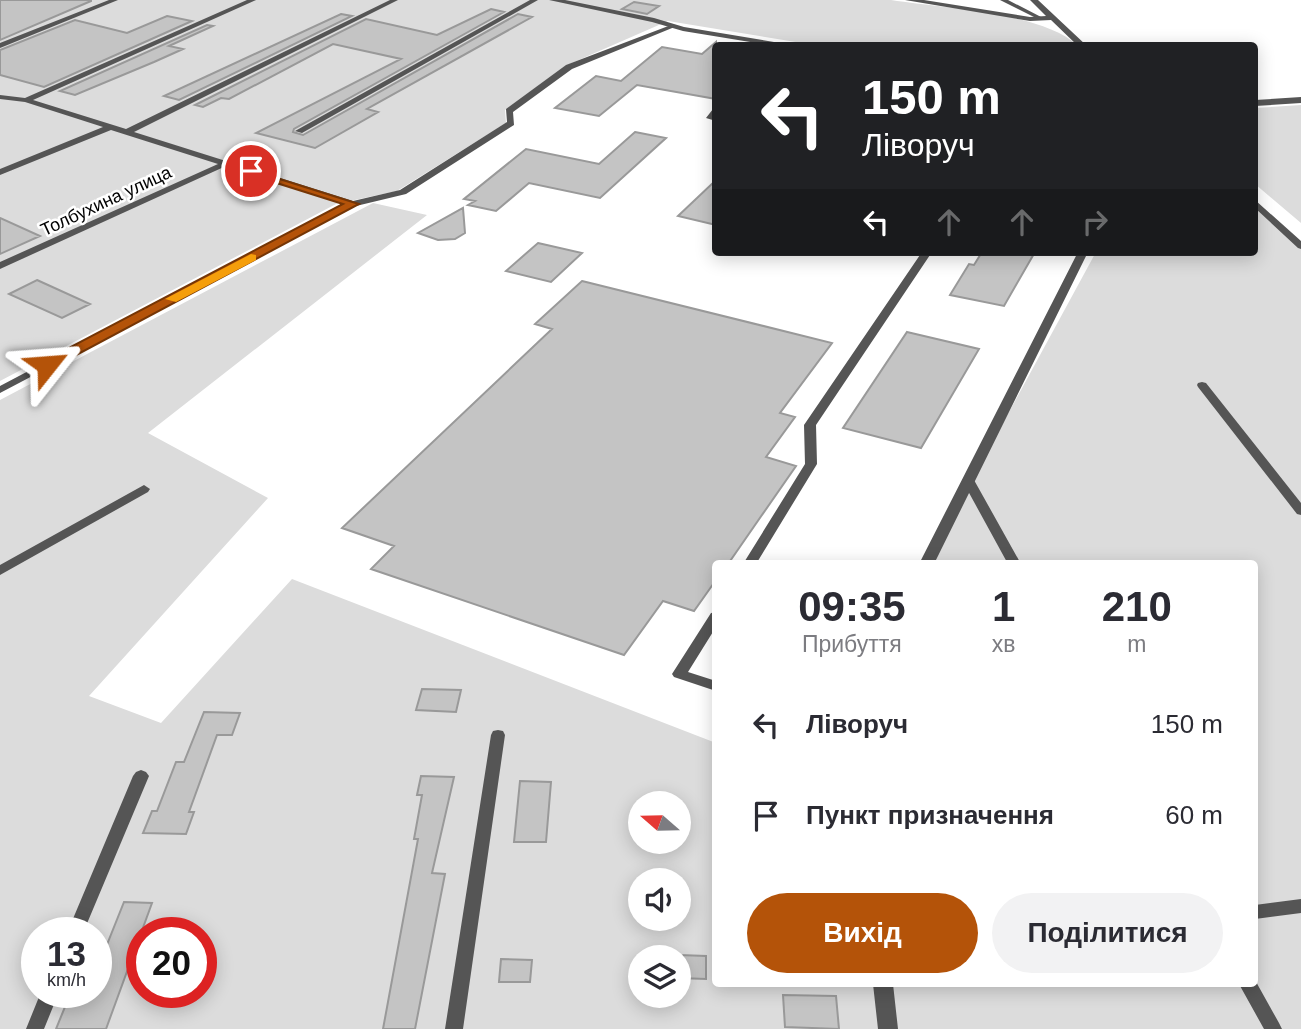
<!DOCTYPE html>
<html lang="uk">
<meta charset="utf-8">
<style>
:root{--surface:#fff;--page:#f2f2f3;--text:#2b2b33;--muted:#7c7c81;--accent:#b45309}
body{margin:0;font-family:Arial,sans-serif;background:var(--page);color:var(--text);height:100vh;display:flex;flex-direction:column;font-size:26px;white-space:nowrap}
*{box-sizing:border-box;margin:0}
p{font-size:23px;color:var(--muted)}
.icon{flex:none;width:38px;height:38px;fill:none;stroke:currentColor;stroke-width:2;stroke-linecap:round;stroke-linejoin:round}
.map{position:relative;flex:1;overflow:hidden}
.details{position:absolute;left:712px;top:560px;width:546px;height:427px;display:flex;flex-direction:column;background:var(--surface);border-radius:7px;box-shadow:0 4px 18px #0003}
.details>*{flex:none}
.top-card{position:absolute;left:712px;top:42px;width:546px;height:214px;border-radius:7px;box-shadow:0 4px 18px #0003;background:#202124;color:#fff;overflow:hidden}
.needle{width:46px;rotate:290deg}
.controls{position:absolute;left:628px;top:791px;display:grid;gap:14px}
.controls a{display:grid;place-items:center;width:63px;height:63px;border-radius:50%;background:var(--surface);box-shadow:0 4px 18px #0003;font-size:35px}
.speed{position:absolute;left:21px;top:917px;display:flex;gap:14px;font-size:35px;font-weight:700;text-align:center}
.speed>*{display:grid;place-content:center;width:91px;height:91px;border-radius:50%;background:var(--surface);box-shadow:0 4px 18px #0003;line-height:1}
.speed small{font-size:18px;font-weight:400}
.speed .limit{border:10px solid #d22;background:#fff;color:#111}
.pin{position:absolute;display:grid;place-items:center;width:60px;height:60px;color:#fff;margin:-30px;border:4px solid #fff;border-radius:50%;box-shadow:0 2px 7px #0007}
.me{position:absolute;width:77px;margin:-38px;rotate:62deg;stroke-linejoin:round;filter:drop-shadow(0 0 5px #0008)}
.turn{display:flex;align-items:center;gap:24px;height:147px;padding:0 35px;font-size:32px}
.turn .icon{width:91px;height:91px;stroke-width:2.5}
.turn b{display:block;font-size:49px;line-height:60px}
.lanes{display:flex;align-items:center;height:66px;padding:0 35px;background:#0003;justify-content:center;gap:35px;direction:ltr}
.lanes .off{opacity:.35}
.eta{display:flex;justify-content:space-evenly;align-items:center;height:119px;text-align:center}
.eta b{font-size:42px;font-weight:800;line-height:49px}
.button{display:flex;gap:14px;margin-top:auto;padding:14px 35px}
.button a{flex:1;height:80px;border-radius:42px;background:var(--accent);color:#fff;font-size:28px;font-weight:800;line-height:80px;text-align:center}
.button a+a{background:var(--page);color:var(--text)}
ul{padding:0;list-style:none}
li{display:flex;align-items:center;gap:21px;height:91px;padding:0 35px}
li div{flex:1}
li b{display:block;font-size:26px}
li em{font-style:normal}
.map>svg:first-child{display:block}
.green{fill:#dcdcdc;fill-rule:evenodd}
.building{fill:#c4c4c4;stroke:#999;stroke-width:2}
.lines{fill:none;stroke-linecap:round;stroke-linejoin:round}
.lane{fill:#555;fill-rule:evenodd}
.street{fill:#555;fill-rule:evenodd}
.route{fill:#b45309;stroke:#753606;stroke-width:2}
.slow{fill:#f59e0b}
.labels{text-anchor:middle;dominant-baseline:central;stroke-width:5;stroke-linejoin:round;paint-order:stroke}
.far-street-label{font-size:18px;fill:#000;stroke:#fff}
</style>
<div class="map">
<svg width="1301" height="1029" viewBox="0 0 1301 1029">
<rect width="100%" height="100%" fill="#fff"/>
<path class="green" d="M0 0H891C941 8 1042 12 1077 45H814L668 21 565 66 505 110 506 123 397 191 336 204 0 381Z
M1301 105V223L1255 184V108Z
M373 203 427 215 148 433 268 498 89 696 161 723 292 579 716 743V984H1255V564L927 563 1096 252H1255V206L1301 247V1029H0V400ZM640 803H679V842H640ZM640 880H679V919H640ZM37 933H96V992H37ZM142 933H201V992H142ZM640 957H679V996H640Z"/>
<path class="building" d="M0 0H91V1L0 40Z
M634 2 659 6 647 14 622 9Z
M491 9 504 12 294 129 293 132 303 135 518 14 532 17 367 109 378 112 315 148 256 133 401 59 333 44 229 99 221 98 203 107 195 105 366 19 437 35Z
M341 14 352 16 179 100 164 96Z
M167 16 192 21 44 87 0 75V50L75 20 127 33Z
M207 25 213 26 169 46 183 49 154 62 75 95 60 91Z
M716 42V99L637 85 599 116 555 108 596 76 621 81 662 47 702 54Z
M635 132 666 138 600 198 529 183 496 211 468 205 475 201 464 199 526 149 599 164Z
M716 180V225L678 216Z
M463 208 465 233 455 239 438 240 418 233Z
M0 218 40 236 0 254Z
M538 243 582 253 551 282 506 271Z
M982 252H1035L1004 306 950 295 969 264 974 265Z
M37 280 90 304 62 318 9 294Z
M582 281 832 343 780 413 795 417 766 457 796 466 728 564H716V580L694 611 663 601 624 655 371 569 394 546 342 528 552 329 535 324Z
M907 332 979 349 921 448 843 428Z
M422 689 461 690 456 712 416 710Z
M204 712 240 713 232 735H217L189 812H194L186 834 143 833 152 811H157L176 762H184Z
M421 776 454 777 432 873 445 874 415 1029H383L418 839H414L422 795H417Z
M520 781 551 782 546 842H514Z
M124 902 152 903 106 1029H56L71 992H96V957H102Z
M679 955 706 956V979L679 978Z
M501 959 532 960 530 982H499Z
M783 995 836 996 839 1029 785 1027Z"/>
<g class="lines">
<path class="lane" d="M109 0H118L0 48V43Z
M247 0H256L33 100 126 129 390 0H398L134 132 353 201 400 190 507 122 506 109 566 65 671 25 677 26 572 69 513 112 514 125 406 194 356 206 0 393V386L345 204 226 166 0 269V262L218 164 111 130 0 175V169L103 127 25 102 0 99V95L25 98Z
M530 0H538L302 133 295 131Z
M1000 0H1008L1043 18 1038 19Z
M713 109H716V121L706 118Z
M1255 200 1301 241V249L1298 248 1255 208Z
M922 252H932L816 425 817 464 756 564H743L805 464 804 425Z
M1202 382 1206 383 1301 503V515L1297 514 1198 387 1197 385 1198 383Z
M968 476 974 480 1021 564H1008L962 480Z
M144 485 150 489 148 492 0 575V565Z
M716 612V627L688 672 716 681V691L674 677 672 674 711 613Z
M498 730 503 731 505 735 463 1029H445L491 735 493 731Z
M141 770 146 772 149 776 83 933H67L133 776 136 772Z
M1301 899V913L1255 919V905Z
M1255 980 1279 1023 1282 1029H1264L1239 984H1255Z
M41 992H59L44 1029H26Z"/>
<path class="street" d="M549 0H565L654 18 684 27 798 46H775L683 31 652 22Z
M905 0H924L1030 17 1046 16 1030 0H1038L1087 46H1078L1051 20 1030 21Z
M1301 97V103L1255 106V100Z
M1078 252H1088L934 564H919Z
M873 984H893L898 1029H878Z"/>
</g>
<path class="route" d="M248 169 359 204 52 368H42V362L343 204 248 174Z"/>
<path class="slow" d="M251 254 256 255V260L176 302 165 299Z"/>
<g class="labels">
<g class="far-street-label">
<text transform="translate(106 201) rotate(-25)">Толбухина улица</text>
</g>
</g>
</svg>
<div class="controls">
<a><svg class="needle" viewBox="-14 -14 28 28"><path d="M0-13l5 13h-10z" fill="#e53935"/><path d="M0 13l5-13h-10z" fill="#7c7c81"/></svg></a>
<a><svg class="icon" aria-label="sound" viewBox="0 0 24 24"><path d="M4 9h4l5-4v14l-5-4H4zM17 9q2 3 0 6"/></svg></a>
<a><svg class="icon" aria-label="layers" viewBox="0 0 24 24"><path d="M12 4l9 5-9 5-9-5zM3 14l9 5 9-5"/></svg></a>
</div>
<div class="speed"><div>13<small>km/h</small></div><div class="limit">20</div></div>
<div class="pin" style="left:251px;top:171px;background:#d93025"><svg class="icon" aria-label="arrive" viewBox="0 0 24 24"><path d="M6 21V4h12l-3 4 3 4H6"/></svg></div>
<svg class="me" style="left:47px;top:365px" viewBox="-20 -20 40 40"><path d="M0-17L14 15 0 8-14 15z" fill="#b45309" stroke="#fff" stroke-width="4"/></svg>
<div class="top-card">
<div class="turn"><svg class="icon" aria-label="left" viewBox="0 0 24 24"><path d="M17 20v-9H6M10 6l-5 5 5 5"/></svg><div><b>150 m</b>Ліворуч</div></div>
<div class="lanes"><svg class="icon" aria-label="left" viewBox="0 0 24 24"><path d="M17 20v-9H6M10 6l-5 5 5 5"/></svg><svg class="icon off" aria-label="ahead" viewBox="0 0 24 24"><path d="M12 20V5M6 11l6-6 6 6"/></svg><svg class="icon off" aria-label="ahead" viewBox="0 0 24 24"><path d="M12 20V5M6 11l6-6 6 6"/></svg><svg class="icon off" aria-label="right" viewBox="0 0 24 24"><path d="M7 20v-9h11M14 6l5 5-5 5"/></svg></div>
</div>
<section class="details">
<div class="eta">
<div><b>09:35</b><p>Прибуття</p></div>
<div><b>1</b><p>хв</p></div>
<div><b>210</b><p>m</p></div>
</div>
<ul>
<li><svg class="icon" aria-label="left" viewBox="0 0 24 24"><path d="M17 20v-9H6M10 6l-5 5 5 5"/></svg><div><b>Ліворуч</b></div><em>150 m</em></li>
<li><svg class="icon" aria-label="arrive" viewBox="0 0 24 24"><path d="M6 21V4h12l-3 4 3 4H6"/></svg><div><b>Пункт призначення</b></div><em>60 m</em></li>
</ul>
<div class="button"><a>Вихід</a><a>Поділитися</a></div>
</section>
</div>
